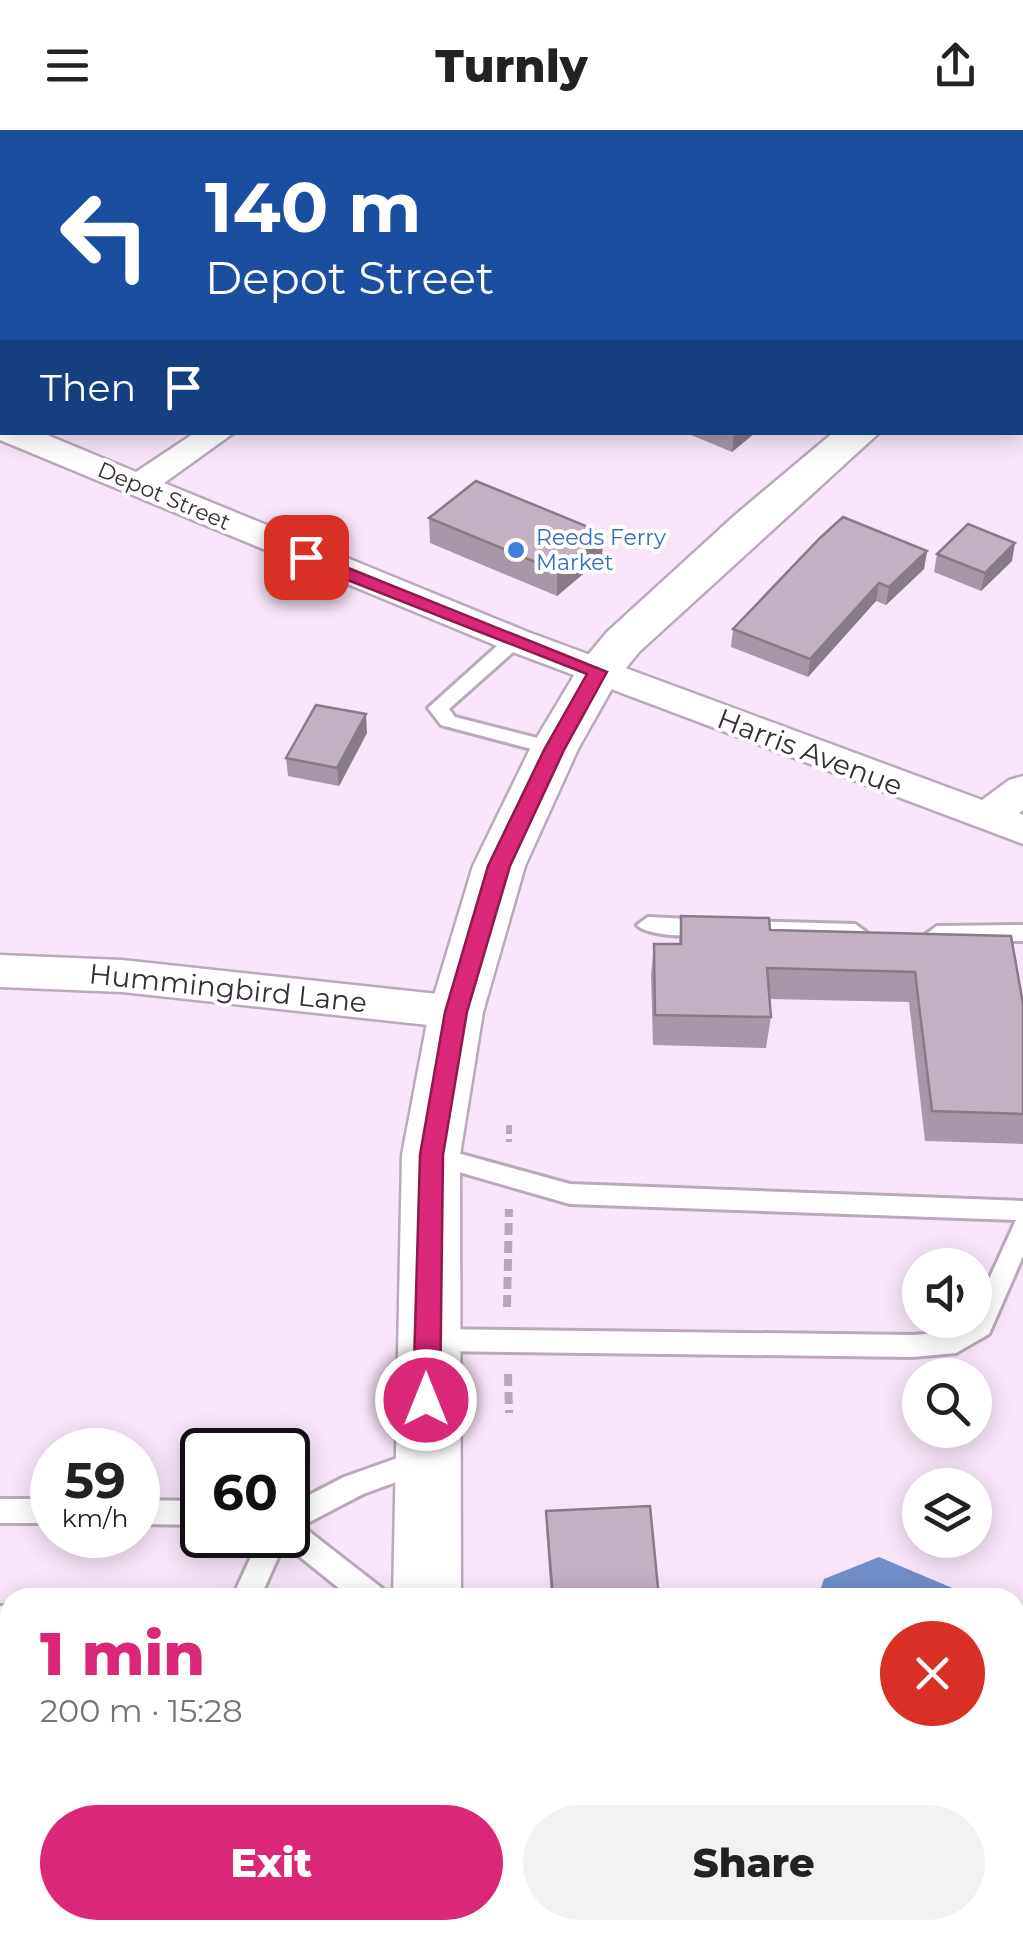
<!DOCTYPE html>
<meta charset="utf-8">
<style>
:root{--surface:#fff;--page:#f2f2f2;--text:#222;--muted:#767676;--accent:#db2777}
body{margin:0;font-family:Montserrat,sans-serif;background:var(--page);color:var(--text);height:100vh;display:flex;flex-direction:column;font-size:38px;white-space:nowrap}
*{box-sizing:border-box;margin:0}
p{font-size:32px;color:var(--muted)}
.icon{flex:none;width:55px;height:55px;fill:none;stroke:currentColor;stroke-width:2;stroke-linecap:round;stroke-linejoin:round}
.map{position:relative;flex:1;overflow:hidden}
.panel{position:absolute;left:0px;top:1458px;width:1025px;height:352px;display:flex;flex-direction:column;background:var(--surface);border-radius:30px 30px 0 0;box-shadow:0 5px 25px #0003}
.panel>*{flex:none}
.banner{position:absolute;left:0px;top:0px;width:1025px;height:305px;box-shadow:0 5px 25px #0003;background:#1a4fa0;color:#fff;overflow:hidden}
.buttons{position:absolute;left:902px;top:1118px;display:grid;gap:20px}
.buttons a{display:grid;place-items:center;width:90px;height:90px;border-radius:50%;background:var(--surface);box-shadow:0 5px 25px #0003;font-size:50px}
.speed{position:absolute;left:30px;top:1298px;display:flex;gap:20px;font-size:50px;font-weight:700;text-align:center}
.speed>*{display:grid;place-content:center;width:130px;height:130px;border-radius:50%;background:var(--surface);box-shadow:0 5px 25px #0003;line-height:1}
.speed small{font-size:25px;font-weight:400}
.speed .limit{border:5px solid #111;border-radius:15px;background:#fff;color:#111}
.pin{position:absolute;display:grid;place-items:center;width:85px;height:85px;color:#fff;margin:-42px;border-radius:20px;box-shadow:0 5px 15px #0006}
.me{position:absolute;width:110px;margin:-55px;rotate:0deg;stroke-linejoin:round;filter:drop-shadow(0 0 8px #0008)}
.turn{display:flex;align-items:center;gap:35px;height:210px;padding:0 40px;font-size:45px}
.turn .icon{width:130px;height:130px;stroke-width:2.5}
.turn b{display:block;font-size:70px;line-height:85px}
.then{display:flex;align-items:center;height:95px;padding:0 40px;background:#0003;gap:20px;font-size:38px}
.round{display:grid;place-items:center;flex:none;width:105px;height:105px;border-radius:52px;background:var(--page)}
.head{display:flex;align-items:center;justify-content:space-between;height:170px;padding:0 40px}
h1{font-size:60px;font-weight:800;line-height:75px;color:var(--accent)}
.cta{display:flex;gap:20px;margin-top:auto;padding:20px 40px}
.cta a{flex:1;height:115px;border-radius:60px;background:var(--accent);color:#fff;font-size:40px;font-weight:800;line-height:115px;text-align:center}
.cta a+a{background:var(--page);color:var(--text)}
header{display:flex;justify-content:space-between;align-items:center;height:130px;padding:0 40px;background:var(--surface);font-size:45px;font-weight:800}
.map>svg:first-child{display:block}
.water{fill:#718eca}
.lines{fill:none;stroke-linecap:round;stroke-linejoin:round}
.lane-casing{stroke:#baa8bb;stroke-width:6}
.street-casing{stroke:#baa8bb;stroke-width:5}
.primary-casing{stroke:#baa8bb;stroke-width:5}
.path-far1{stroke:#b6a7b7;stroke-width:6;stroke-dasharray:9 5;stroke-linecap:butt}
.path{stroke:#b6a7b7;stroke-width:8;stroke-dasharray:12 6;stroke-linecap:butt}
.lane{fill:#fff;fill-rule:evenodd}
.street{fill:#fff;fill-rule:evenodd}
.primary{fill:#fff;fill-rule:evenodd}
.wall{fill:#a897a8}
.shaded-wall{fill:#887b88}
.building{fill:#c3b0c3;stroke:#887b88;stroke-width:2.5}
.route{fill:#db2777;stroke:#8e194d;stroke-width:2.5}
.shop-dot{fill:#3f7fe0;stroke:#fff;stroke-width:4}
.labels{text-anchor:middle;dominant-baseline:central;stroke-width:8;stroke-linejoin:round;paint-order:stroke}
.far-street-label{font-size:22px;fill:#362e36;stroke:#fff}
.far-shop-label{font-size:22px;fill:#366cbe;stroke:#fff;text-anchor:start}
.street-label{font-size:28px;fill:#362e36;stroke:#fff}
</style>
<header><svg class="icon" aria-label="menu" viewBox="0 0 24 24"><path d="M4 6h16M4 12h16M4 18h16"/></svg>Turnly<svg class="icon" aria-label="share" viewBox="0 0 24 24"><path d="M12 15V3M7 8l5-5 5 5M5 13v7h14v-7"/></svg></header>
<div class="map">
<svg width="1023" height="1809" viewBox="0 0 1023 1809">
<rect width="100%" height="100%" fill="#f8e5f9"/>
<path class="water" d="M879 1427 957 1460 964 1467H818L824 1449Z
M1015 1534 1023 1549V1666L1015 1710Z"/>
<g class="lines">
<defs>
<path id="lane" d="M0 140 2 141V150H0Z
M515 504 522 506V514L449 579 455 587 561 614 564 619 561 624 554 625 441 595 428 578 508 506Z
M648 787 710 790 721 798C711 810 647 807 637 795Z
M742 791 855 794 866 802 855 810 742 807 731 799Z
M1023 795V811L937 812 926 804 937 796Z
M432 1016 570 1054 1023 1071V1126L989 1204 956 1223 913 1227 431 1221 422 1218 418 1210 422 1202 431 1199 913 1205 951 1202 975 1190V1180L1016 1090 570 1074 424 1032 420 1025 424 1018Z
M423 1319 432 1323 436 1331 432 1339 363 1364 302 1396 383 1459 387 1468H351L284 1414 260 1468H232L261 1405H288V1376L344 1347Z
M0 1369H52V1393H0Z
M138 1370 202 1371V1395L138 1394Z
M0 1476H10V1502H0Z"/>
<path id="street" d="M4 0H31L32 2H3Z
M0 294 2 302H40L136 342 196 302H235L164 353 528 502 982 670 1009 650 1023 646V680L1019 683 1023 685V714L502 518 0 310Z
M0 825 122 830 456 866 472 870 478 882 472 894 456 898 122 862 0 857Z"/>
<path id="primary" d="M1022 155H1023V177H1022Z
M834 302H880L639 522 618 548 578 619 525 736 483 882 460 1025 461 1468H393L402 1025 429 882 473 736 530 619 582 532 607 502 734 386Z
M389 1800H465V1809H389Z"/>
</defs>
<use href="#lane" class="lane-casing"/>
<use href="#street" class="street-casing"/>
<use href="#primary" class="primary-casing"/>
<path class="path-far1" d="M509 995V1012"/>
<path class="path" d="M507 1177 509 1079
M508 1244 509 1283"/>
<use href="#lane" class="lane"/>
<use href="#street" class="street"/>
<use href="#primary" class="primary"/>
</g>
<path class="wall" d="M684 302H756L732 322Z
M429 388 603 403 602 428 557 466 430 413Z
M927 421 924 439 886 475 876 471 808 547 731 517 733 499Z
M937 424 1012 431 981 461 934 442Z
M367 603 339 656 288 646 286 628Z
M681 786 770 800 1023 874V1014L925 1011 909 872 769 869 771 887 766 918 653 915 651 845 654 814H679Z
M546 1381 659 1468H551L546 1397Z"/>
<path class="shaded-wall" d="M734 302H756L732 322Z
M603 403 602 428 557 466V441Z
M1015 413 1012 431 981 461 985 443Z
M927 421 924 439 886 475 889 457Z
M879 453 876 471 808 547 810 529Z
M366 584 367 603 339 656 337 638Z
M219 1800H229L227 1809H218Z"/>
<path class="building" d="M1023 1V66H1022V2H1021Z
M476 351 603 403 557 441 429 388Z
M843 387 927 421 889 457 879 453 810 529 733 499 820 408Z
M968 394 1015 413 985 443 937 424Z
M316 575 366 584 337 638 286 628Z
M681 786 769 788 770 800 1011 806 1023 874V984L932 981 915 842 767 838 771 887 655 885 654 814H681Z
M650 1376 659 1468H553L546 1381Z
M0 1494H10V1800H219L218 1809H0Z"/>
<path class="route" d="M306 421 607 542 564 620 510 736 467 882 443 1025 440 1270 436 1278 426 1282 417 1278 413 1270 420 1025 445 882 488 736 544 620 587 544 299 431V423Z"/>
<circle class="shop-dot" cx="516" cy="420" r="10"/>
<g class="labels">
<g class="far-street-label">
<text transform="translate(164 366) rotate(23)">Depot Street</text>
</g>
<g class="far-shop-label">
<text x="536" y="407">Reeds Ferry<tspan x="536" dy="25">Market</tspan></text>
</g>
<g class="street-label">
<text transform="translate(810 622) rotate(21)">Harris Avenue</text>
<text transform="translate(228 858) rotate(6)">Hummingbird Lane</text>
</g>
</g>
</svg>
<div class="buttons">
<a><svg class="icon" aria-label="sound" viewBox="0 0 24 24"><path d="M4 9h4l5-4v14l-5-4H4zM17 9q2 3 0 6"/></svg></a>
<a><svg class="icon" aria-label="search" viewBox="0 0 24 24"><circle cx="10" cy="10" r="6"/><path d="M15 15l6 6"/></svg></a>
<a><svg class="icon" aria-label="layers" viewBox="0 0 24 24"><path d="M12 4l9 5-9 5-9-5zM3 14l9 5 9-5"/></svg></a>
</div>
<div class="speed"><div>59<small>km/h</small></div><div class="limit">60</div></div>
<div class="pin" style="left:306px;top:427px;background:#d93025"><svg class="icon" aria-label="arrive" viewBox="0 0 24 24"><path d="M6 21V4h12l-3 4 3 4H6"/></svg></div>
<svg class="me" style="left:426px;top:1270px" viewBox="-20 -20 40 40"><circle r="17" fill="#db2777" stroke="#fff" stroke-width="3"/><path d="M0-11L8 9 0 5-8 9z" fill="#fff"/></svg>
<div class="banner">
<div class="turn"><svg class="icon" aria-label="left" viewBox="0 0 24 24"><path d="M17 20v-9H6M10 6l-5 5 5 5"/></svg><div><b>140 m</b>Depot Street</div></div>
<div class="then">Then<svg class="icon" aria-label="arrive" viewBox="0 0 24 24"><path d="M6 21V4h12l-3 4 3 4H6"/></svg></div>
</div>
<section class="panel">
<div class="head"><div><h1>1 min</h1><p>200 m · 15:28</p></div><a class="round" style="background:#d93025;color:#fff"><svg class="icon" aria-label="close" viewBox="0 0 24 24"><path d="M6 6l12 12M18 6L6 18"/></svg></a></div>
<div class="cta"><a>Exit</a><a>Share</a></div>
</section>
</div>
